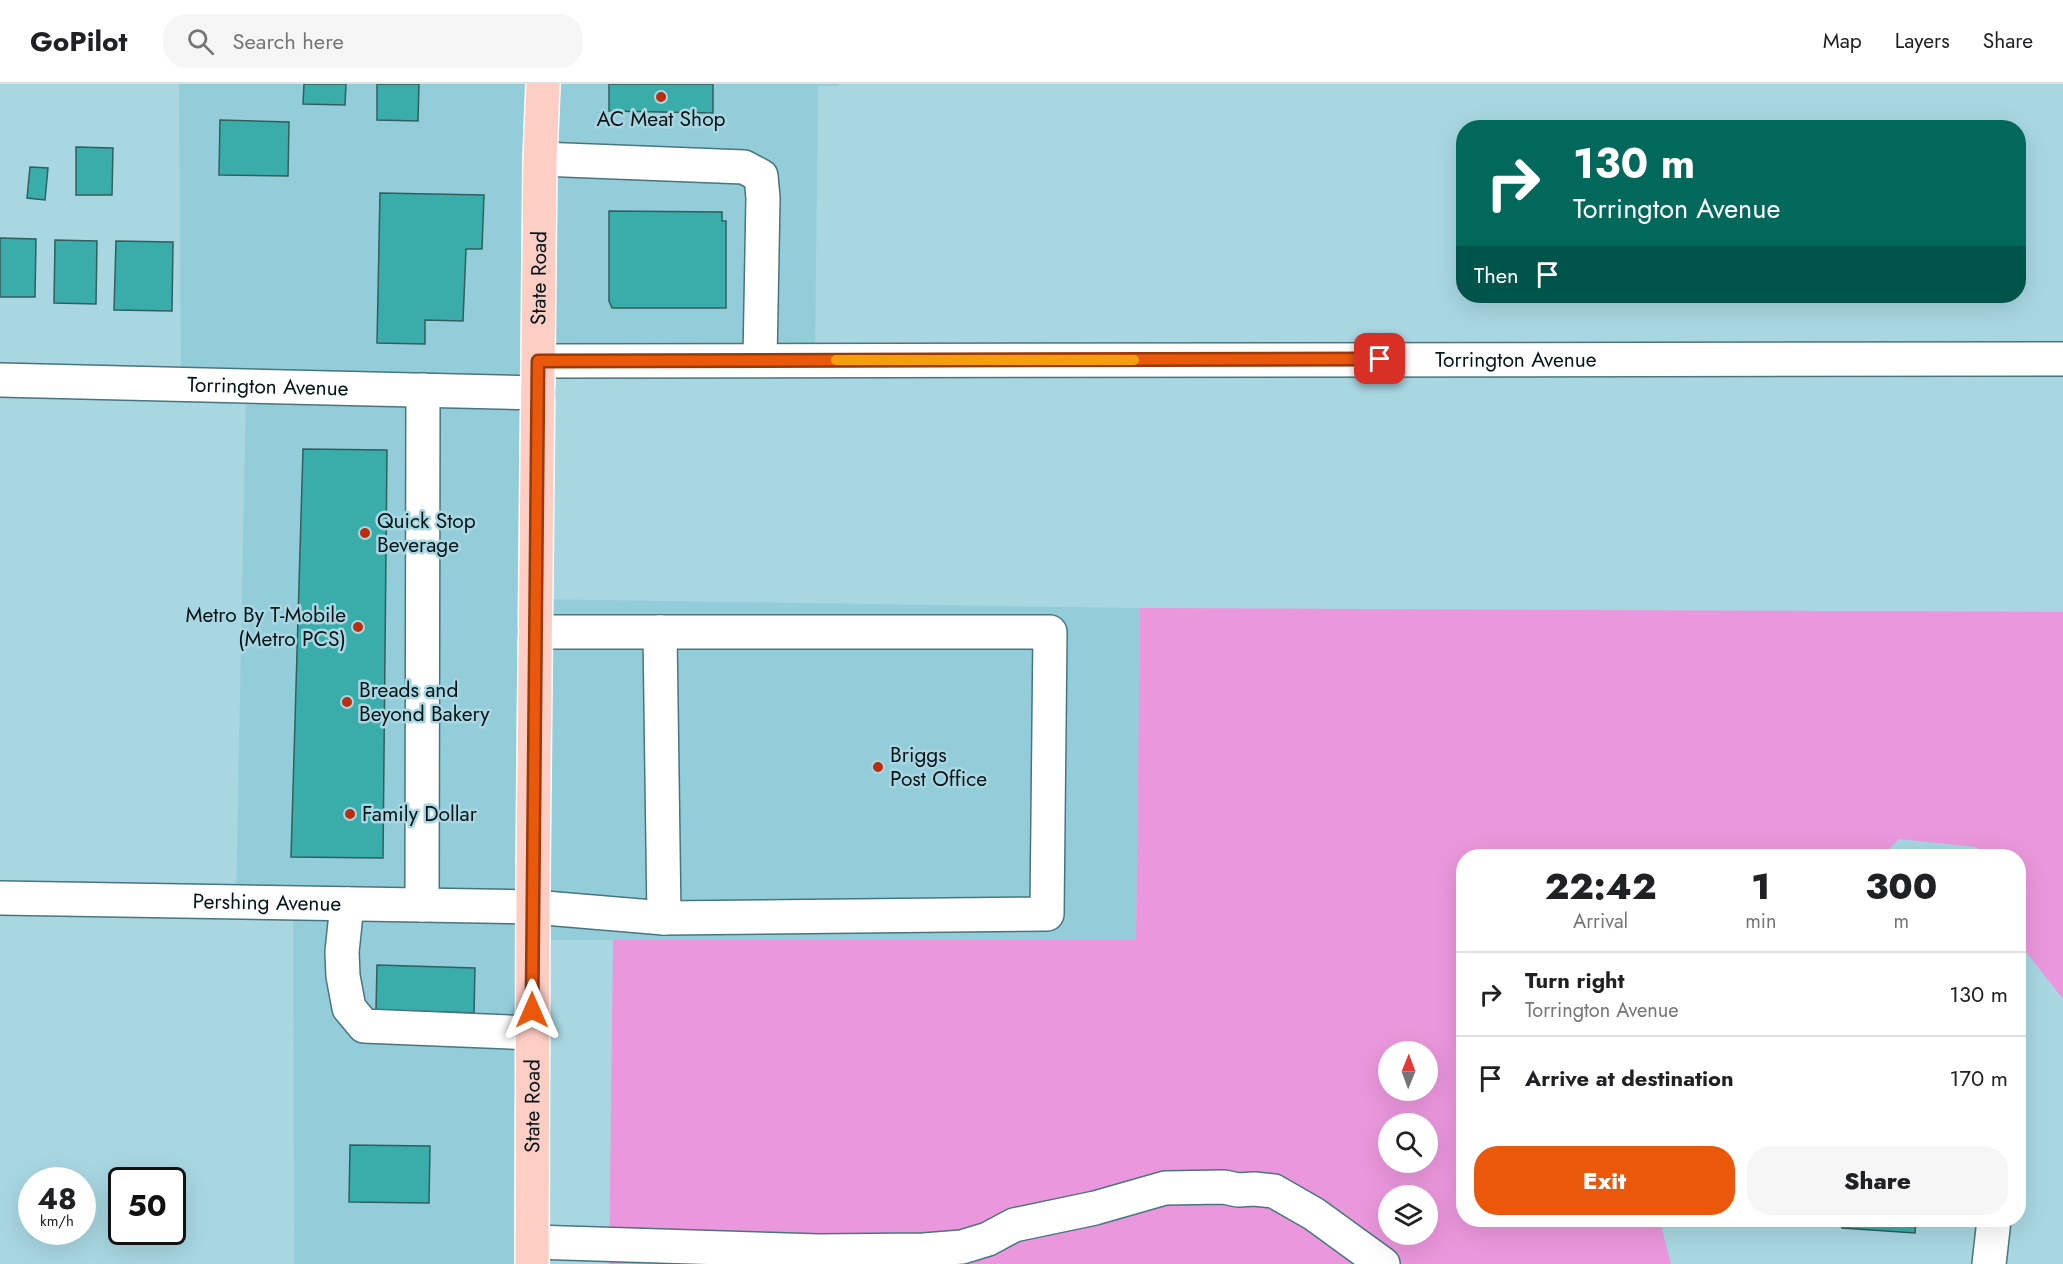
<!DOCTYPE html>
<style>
:root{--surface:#fff;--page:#f6f6f6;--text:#202124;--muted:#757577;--line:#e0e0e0;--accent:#ea580c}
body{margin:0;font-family:Jost,sans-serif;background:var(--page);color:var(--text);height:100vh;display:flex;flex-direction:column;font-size:22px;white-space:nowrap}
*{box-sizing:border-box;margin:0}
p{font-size:20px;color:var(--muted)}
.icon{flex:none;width:33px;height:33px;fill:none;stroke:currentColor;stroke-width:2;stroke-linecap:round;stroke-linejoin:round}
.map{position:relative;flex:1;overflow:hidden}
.drawer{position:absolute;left:1456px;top:765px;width:570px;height:378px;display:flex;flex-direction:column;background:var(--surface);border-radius:24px;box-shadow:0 6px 24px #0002}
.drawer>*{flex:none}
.hud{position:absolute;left:1456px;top:36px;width:570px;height:183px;border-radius:24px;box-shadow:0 6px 24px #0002;background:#00695c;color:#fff;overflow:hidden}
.needle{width:39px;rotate:1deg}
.fabs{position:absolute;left:1378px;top:957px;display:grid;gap:12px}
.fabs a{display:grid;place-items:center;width:60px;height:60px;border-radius:50%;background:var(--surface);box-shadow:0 6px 24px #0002;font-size:30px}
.speed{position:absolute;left:18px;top:1083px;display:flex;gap:12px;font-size:30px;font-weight:700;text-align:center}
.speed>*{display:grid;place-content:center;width:78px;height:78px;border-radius:50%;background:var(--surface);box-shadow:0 6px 24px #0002;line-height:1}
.speed small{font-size:15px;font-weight:400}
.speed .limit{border:3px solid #111;border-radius:9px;background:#fff;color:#111}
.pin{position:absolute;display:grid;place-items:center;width:51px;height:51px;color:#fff;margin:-26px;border-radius:12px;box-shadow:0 3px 9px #0006}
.me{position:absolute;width:66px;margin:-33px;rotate:0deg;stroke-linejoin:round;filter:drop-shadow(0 0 4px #0008)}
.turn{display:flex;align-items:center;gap:21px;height:126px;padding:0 18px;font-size:27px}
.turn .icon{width:78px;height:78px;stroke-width:2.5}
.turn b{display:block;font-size:42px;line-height:51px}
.then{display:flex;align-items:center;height:57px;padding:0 18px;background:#0003;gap:12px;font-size:22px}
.eta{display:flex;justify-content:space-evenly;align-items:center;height:102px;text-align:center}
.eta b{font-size:36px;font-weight:800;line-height:42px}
.action{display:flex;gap:12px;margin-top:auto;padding:12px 18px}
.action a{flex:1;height:69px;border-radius:24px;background:var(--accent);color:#fff;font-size:24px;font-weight:800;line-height:69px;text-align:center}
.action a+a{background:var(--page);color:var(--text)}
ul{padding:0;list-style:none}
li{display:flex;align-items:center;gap:18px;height:84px;padding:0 18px;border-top:2px solid var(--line)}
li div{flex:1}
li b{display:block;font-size:22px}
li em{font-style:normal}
header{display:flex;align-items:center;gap:36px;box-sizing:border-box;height:84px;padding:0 30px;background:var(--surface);border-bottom:2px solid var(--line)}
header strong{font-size:28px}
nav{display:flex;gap:33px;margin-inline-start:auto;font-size:21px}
.search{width:420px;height:54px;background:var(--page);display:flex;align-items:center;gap:15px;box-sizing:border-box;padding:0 21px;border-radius:24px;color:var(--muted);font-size:22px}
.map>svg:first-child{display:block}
.built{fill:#94cdda}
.green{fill:#eb97dd;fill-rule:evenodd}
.building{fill:#3aadab;stroke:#305f5e;stroke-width:1.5}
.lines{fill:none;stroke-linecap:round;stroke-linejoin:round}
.minor-casing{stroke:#48757f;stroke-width:36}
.major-casing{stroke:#fff;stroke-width:36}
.minor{stroke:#fff;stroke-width:33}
.major{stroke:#fecec4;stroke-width:33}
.route-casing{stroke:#983908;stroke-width:15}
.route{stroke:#ea580c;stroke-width:10}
.slow{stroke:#f59e0b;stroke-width:10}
.poi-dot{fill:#b92e0f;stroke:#a8d7e2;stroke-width:2}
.labels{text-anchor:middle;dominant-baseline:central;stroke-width:5;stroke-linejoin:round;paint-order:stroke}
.poi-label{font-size:21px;fill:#031418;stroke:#a8d7e2;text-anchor:start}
.street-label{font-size:21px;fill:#031418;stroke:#a8d7e2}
</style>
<header>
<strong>GoPilot</strong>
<div class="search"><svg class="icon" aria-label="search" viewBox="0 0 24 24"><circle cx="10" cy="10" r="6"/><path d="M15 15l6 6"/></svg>Search here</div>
<nav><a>Map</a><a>Layers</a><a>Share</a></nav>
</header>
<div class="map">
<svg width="2063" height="1180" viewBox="0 0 2063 1180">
<rect width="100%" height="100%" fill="#a8d7e2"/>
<path class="built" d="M179 0H839V2H818L815 276 539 277 536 515 1140 524 1136 856H533L532 1180H294L293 819 236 818 246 303 181 301Z"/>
<path class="green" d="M1140 524 2063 528V915L2019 859V772H1981L1976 763 1899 755 1882 772H1464V1136H1663L1660 1138 1671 1180H609L613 856H1136ZM1389 968H1428V1006H1389ZM1389 1040H1428V1078H1389ZM1389 1112H1428V1150H1389Z"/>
<path class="building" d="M304 0H346L345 21 303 20Z
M377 0H419L418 37 377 36Z
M609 0H713V29L609 27Z
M220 36 289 38 288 92 219 91Z
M76 63 113 64 112 111H76Z
M30 83 48 84 45 116 27 114Z
M380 109 484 111 482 165H466L463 237 425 236V260L377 259Z
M609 127 722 128V137H726V224H612L609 217Z
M0 154 36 155 35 213H0Z
M55 156 97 157 96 220 54 219Z
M116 157 173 158 172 227 114 226Z
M303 365 387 366 383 774 291 773Z
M377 881 475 884 474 929 376 926Z
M350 1061 430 1062 429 1119 349 1118Z
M1842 1136H1916L1915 1149 1842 1144Z"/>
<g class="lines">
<defs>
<g id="minor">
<path d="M540 75 744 83 761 92 763 114 760 276"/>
<path id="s1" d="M538 277 2063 275"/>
<path id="s2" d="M0 296 538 309"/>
<path d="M660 548 664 834"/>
<path id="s3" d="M0 814 533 823 664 834 1047 830 1050 548H535"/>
<path d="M347 820 342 868 343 892 349 924 364 942 532 949"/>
<path d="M422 821 423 306"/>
<path d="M533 1158 819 1167 924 1166 962 1163 988 1155 1014 1141 1095 1124 1165 1104 1224 1103 1238 1106 1254 1105 1274 1107 1314 1130 1383 1180"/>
<path d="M1989 1180 1994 1136"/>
</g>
<g id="major">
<path id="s4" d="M532 1180 533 791 540 75 543 0"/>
</g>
</defs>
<use href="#minor" class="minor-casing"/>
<use href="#major" class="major-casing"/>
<use href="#minor" class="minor"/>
<use href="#major" class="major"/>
</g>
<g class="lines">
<defs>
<path id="route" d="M532 926 538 277 1380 275"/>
</defs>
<use href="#route" class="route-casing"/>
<use href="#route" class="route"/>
<path class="slow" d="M836 276H1134"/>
</g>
<g class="poi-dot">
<circle cx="661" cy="13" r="6"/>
<circle cx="365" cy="449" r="6"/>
<circle cx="358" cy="543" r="6"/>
<circle cx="347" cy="618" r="6"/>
<circle cx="878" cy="683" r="6"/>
<circle cx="350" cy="730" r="6"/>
</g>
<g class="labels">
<g class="poi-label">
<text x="661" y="35" text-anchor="middle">AC Meat Shop</text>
<text x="377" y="437">Quick Stop<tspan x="377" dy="24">Beverage</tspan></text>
<text x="346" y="531" text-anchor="end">Metro By T-Mobile<tspan x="346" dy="24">(Metro PCS)</tspan></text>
<text x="359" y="606">Breads and<tspan x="359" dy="24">Beyond Bakery</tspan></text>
<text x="890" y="671">Briggs<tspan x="890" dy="24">Post Office</tspan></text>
<text x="362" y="730">Family Dollar</text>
</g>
<g class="street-label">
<text stroke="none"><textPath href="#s4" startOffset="986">State Road</textPath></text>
<text stroke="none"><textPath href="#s1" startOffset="978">Torrington Avenue</textPath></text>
<text stroke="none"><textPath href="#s2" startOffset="268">Torrington Avenue</textPath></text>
<text stroke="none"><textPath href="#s3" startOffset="267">Pershing Avenue</textPath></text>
<text stroke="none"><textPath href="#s4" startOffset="158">State Road</textPath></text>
</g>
</g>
</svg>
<div class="fabs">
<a><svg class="needle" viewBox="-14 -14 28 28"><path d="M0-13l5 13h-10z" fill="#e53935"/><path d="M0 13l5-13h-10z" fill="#757577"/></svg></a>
<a><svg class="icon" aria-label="search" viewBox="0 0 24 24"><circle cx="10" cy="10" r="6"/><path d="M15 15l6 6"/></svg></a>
<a><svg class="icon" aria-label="layers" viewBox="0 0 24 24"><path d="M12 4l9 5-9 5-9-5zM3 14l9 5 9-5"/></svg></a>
</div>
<div class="speed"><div>48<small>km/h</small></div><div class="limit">50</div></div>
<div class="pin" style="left:1380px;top:275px;background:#d93025"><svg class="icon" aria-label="arrive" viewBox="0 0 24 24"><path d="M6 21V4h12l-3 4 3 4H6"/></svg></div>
<svg class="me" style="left:532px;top:926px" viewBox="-20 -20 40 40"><path d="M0-17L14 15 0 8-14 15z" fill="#ea580c" stroke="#fff" stroke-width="4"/></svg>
<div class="hud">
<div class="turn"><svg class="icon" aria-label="right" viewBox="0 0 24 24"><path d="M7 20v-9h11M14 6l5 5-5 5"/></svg><div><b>130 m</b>Torrington Avenue</div></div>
<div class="then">Then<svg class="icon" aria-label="arrive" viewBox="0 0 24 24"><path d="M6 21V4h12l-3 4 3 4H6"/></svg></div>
</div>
<section class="drawer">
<div class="eta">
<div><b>22:42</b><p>Arrival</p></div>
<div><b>1</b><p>min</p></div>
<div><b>300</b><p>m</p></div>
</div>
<ul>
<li><svg class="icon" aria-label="right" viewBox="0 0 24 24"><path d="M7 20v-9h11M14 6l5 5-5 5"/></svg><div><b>Turn right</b><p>Torrington Avenue</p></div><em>130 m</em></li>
<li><svg class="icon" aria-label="arrive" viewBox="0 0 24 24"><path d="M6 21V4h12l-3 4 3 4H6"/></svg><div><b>Arrive at destination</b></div><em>170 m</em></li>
</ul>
<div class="action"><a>Exit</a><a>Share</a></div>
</section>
</div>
